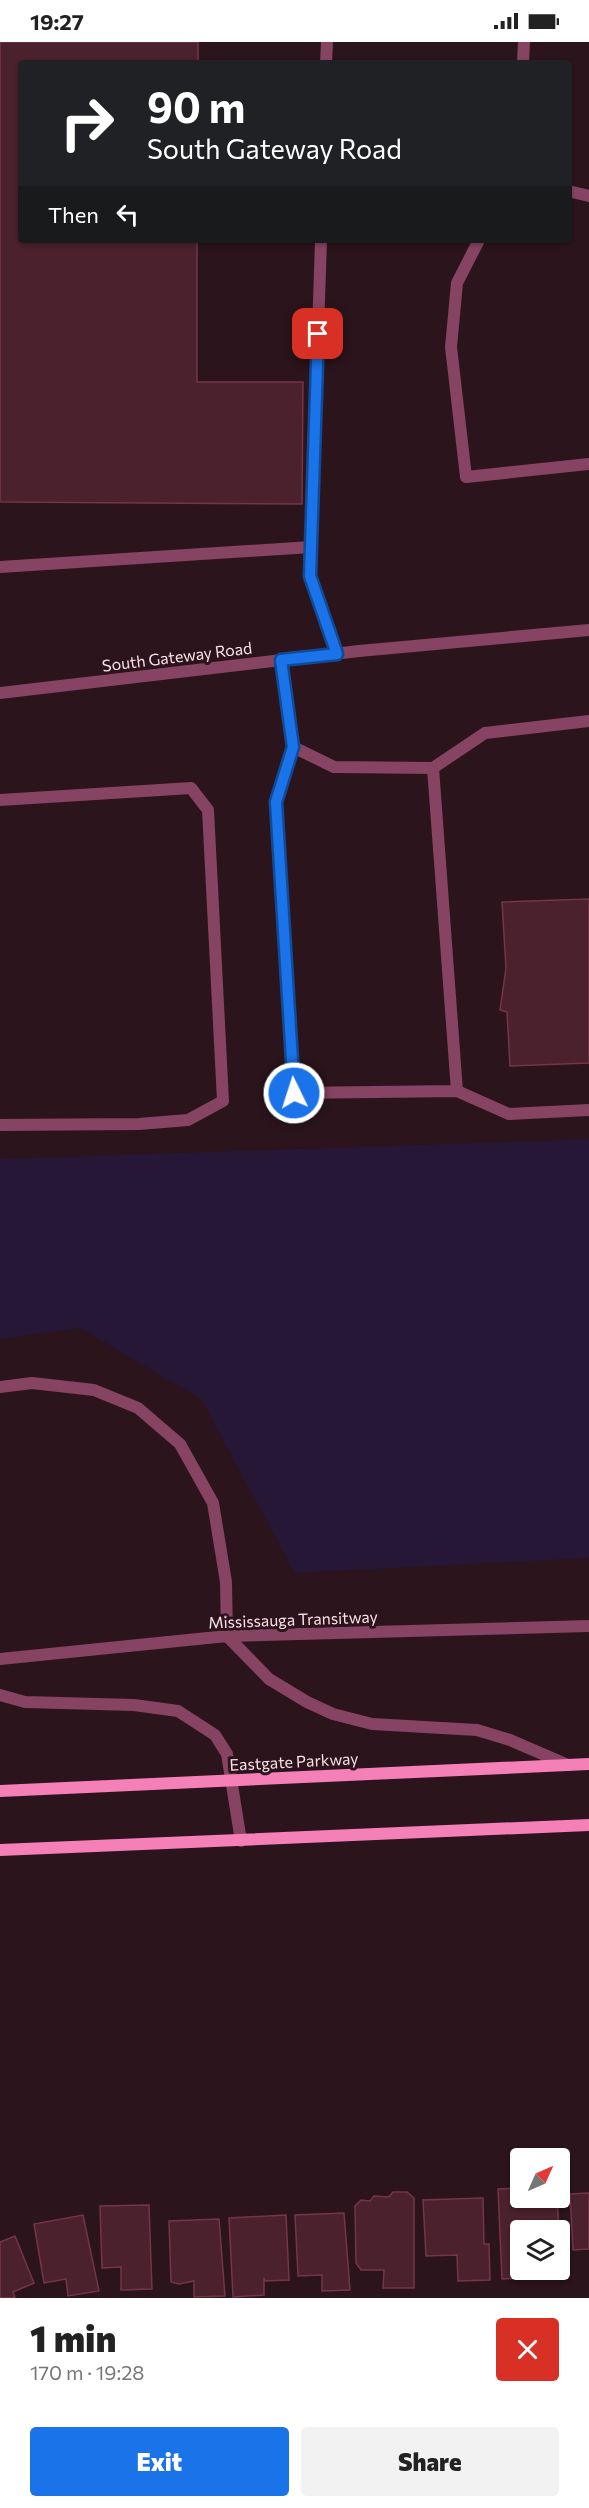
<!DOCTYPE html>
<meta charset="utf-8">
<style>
:root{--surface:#fff;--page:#f2f2f2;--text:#222;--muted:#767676;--accent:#1a73e8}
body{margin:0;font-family:Commissioner,sans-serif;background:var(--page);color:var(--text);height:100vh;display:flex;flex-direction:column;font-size:22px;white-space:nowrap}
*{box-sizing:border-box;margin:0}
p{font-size:20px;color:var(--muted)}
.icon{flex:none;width:33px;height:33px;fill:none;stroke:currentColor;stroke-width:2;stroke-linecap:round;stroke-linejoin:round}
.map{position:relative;height:2256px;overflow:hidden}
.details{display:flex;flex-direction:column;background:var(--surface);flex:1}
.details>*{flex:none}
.banner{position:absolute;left:18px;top:18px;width:554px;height:183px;border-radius:6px;box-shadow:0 2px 4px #0004;background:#202124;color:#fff;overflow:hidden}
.needle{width:39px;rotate:45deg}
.tools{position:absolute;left:510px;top:2106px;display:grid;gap:12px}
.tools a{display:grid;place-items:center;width:60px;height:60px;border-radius:6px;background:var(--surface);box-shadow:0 2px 4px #0004;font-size:30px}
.pin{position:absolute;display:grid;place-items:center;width:51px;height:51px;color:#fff;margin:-26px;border-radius:12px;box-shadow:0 3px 9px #0006}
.me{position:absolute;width:66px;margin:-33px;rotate:356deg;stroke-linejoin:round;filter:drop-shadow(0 0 4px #0008)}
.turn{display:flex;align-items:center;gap:21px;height:126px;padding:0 30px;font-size:27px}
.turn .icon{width:78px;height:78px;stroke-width:2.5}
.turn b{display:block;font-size:42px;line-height:51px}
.then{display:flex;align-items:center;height:57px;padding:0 30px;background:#0003;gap:12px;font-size:22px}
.round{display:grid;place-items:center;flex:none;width:63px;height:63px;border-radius:6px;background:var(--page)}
.summary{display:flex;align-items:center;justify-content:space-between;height:102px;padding:0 30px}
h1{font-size:36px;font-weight:800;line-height:45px}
.cta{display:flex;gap:12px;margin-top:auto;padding:12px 30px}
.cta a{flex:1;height:69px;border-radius:6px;background:var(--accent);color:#fff;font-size:24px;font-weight:800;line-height:69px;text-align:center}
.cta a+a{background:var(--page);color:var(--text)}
.status{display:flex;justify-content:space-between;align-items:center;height:42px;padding:0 30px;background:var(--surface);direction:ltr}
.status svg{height:16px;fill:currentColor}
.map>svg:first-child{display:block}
.green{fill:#251735}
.building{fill:#4a212d;stroke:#753548;stroke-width:1.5}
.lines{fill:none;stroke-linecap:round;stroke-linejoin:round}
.service{stroke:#864362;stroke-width:12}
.minor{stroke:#864362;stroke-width:12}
.secondary{stroke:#f57fb7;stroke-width:12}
.route-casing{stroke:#114b97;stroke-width:15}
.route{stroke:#1a73e8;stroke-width:10}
.labels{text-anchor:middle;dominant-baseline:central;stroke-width:6;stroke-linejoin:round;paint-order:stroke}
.street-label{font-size:16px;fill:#fde0eb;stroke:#2b141b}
</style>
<div class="status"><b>19:27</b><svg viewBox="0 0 49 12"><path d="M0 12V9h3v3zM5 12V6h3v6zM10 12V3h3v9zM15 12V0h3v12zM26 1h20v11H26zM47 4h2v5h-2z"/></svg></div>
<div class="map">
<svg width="589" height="2256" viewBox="0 0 589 2256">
<rect width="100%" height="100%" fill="#2b141b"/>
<path class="green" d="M589 1097V1516L295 1531 201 1357 80 1286 0 1297V1117Z"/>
<path class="building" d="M0 0H198V21H21V198H197V340H303L302 462 0 460Z
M589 857V1021L510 1024 507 970 500 968 506 926 502 860Z
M520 2146V2156H557L559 2188H520V2228H534V2235L502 2237 498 2147Z
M393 2150H407L414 2156V2246H383L384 2228H361L356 2221 355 2164 361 2158 370 2159 374 2154 389 2155Z
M589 2151V2207L573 2208 570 2152Z
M483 2156 484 2202H489L490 2238 458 2239 457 2213 426 2214 423 2158Z
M149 2163 152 2247 121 2248V2225L102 2226 100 2164Z
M344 2171 350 2248 322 2249V2233L298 2234 295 2173Z
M83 2173 99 2249 68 2254 66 2237 44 2241 34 2182Z
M286 2173 289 2238 265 2239 264 2236V2253L233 2255 229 2176Z
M219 2177 225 2254 194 2255V2239L179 2242 171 2240 169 2179Z
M15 2194 34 2241 13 2250 15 2256H0V2200Z"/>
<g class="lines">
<path class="service" d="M326 21 327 0
M523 21 524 0
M568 149 589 154
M321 198 310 534 337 612
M479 198 457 241 451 305 466 435 589 422
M0 525 311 505
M359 609 589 588
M281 618 293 705 334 725 433 726 485 691 589 679
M293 705 276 760 294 1051 457 1049
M433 726 457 1049 509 1072 589 1068
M0 758 191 746 208 768 223 1059 188 1078 139 1082 0 1083
M0 1345 32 1341 94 1348 138 1366 180 1402 213 1461 226 1540 227 1594 269 1637 307 1660 333 1672 372 1682 477 1688 510 1698 568 1723
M0 1617 227 1594 589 1584
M0 1653 25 1660 134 1663 178 1669 215 1693 227 1712 241 1799"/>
<path class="minor" d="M0 651 359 609"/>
<path class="secondary" d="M0 1749 589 1722
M0 1808 589 1783"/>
</g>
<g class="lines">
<defs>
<path id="route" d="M294 1051 276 760 293 705 281 618 337 612 310 534 318 292"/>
</defs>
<use href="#route" class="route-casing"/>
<use href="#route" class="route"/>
</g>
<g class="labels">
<g class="street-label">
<text transform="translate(177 614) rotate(-7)">South Gateway Road</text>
<text transform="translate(293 1577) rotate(-2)">Mississauga Transitway</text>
<text transform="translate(294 1719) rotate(-3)">Eastgate Parkway</text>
</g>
</g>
</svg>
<div class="tools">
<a><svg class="needle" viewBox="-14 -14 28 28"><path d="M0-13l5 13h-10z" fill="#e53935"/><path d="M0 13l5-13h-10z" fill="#767676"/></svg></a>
<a><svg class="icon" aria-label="layers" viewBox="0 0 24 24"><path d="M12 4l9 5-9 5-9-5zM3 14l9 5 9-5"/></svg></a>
</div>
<div class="pin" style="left:318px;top:292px;background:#d93025"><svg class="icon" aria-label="arrive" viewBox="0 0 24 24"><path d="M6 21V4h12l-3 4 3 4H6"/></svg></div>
<svg class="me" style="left:294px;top:1051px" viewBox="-20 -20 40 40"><circle r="17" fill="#1a73e8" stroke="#fff" stroke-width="3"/><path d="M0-11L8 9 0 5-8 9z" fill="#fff"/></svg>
<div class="banner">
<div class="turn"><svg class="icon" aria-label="right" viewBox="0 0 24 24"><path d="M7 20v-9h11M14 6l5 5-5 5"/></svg><div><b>90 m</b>South Gateway Road</div></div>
<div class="then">Then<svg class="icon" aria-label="left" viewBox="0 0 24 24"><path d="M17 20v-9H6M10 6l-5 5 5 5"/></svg></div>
</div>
</div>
<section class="details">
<div class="summary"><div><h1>1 min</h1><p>170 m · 19:28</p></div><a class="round" style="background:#d93025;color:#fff"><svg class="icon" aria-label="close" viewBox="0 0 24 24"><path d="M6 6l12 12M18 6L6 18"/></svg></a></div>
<div class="cta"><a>Exit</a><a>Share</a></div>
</section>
